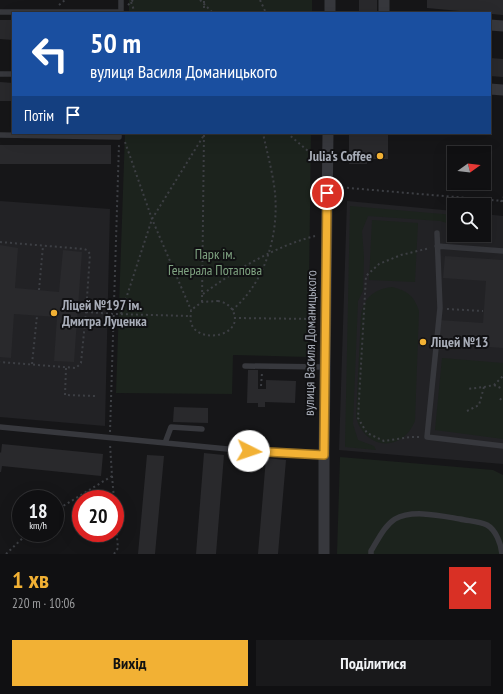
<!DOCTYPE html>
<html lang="uk">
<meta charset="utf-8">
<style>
:root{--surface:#101012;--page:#19191b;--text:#f1f3f6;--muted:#9c9d9f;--line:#303032;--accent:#f2b134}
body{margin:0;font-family:"PT Sans Narrow",sans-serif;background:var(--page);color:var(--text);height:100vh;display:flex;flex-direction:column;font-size:15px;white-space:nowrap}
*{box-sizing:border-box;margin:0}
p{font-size:13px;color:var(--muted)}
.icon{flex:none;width:22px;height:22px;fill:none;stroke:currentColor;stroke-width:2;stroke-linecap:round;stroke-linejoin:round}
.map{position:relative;height:554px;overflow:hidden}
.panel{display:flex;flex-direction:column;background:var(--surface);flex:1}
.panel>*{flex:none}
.guide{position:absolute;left:12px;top:12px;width:479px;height:122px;border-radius:0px;box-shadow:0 4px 16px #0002,0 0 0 1px var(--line);background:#1a4fa0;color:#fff;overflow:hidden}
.needle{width:26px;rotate:75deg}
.fabs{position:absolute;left:447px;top:146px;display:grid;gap:8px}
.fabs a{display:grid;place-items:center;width:44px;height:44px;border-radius:0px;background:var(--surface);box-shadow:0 4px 16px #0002,0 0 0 1px var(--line);font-size:20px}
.speed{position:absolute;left:12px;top:490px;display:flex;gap:8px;font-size:20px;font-weight:700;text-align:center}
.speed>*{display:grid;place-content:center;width:52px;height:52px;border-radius:50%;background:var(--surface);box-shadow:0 4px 16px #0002,0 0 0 1px var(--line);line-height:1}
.speed small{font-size:10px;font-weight:400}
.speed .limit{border:6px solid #d22;background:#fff;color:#111}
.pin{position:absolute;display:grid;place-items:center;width:34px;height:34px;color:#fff;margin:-17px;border:2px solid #fff;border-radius:50%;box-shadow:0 1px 4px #0007}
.me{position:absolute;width:44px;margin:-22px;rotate:94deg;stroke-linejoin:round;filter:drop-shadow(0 0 3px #0008)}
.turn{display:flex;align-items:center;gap:14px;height:84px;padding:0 12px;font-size:18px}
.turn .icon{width:52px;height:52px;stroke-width:2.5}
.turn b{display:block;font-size:28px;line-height:34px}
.then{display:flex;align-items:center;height:38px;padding:0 12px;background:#0003;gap:8px;font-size:15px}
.round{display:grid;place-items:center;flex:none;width:42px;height:42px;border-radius:0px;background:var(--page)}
.headline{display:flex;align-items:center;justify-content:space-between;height:68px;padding:0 12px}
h1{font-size:24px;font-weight:600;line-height:30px;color:var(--accent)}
.button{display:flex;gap:8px;margin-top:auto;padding:8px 12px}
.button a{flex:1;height:46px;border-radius:0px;background:var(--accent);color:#111;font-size:16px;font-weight:600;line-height:46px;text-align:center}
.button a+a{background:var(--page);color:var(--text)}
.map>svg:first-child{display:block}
.built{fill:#222225}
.green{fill:#1c231d}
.building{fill:#29292c}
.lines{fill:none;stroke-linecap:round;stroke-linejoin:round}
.path{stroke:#3d3f44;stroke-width:2;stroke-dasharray:2 3;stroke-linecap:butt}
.lane{stroke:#37383d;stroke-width:5.5}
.street{stroke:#37383d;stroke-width:11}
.route-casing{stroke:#9d7322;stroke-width:10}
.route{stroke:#f2b134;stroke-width:7}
.poi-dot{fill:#f2b134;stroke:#111113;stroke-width:1.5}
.labels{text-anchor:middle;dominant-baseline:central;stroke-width:4;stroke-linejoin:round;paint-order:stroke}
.poi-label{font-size:14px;font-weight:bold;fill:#a8adb8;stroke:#111113;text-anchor:start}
.park-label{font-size:14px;fill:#7fa381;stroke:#111113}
.street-label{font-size:14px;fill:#a8adb8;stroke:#111113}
</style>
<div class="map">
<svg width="503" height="554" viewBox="0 0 503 554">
<rect width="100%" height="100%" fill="#161618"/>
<path class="built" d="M0 201 110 209 105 426 0 417Z
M347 201 454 211V235H484V214L503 216V464L339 450Z"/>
<path class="green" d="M129 0H312V13H129Z
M125 133H311L308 357 233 355 232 394 116 393Z
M350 206 454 215V225L440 221 368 216 362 231 364 257 363 291 358 301 353 424 358 440 374 446 376 450 345 447Z
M372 220 418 223 415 282 369 280Z
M392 287C408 291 414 296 419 311L415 421C402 453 365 450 356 417L361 315C364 297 375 289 392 287Z
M442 358 503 363V439L435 430Z
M340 457 493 470 503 475V554H337Z"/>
<path class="building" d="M359 0H377V13H359Z
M427 0H503V15L427 8Z
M0 20H13V40L0 39Z
M490 58 503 59V77L490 76Z
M0 82 13 83V101H0Z
M349 134H388V159H367V164H349Z
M0 145H111V164H0Z
M0 245 18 248 15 288 59 292 63 250 82 252 74 362 54 361 57 317 14 314 11 358 0 357Z
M445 256 503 260V348L438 343 439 320 483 323 486 281 443 278Z
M248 370H258V389H266V380L296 381 295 403 265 402V407H258V403H247Z
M174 407 208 408V423L173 422Z
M2 444 103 454 101 476 2 466 1 472H0V452L1 453Z
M204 453 224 455 216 554H196Z
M147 455 164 456 155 554H138Z
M266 458 286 460 278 554H258Z"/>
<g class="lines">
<path class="path" d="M200 0 213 13
M260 0 266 13
M131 2 135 13
M59 5 65 0
M128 5 133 0
M204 13V0
M287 133 308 151
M125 142 152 219 191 310
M337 187 503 201
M501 202 503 197
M0 242 84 249 87 250 90 254 86 312 81 363 76 368 0 362
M39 290 43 246
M203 294C235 270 276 246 315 236
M218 301C224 302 230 305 233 311 245 336 198 345 191 323 190 319 191 314 191 310L202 302Z
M202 302 204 133
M447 309 483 311
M232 310C265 283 279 235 275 193 273 173 267 153 263 133
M86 312 114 314 190 316
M121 314 152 219 204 135
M234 318 315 319
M32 364 37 316
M66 368 65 395 96 396
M494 385 503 389
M261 386 262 373
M484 387 494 385 503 376
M500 400 503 396
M467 411 479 405 484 387 468 389
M110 432 119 144
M419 437H411L384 441 367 433 358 418 366 276 379 264 401 255 430 248
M112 476 114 499
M55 511 112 476 110 444
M6 554 28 533
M114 554 118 548 115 514"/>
<path class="lane" d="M0 12H121
M121 13V0
M0 74H13
M0 135 119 137V133
M437 233 440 308 427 437 503 446
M437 246 503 251
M245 366 325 367
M0 427 238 450 324 455
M165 443 171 427 202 429
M249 451 250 434
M371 554V551C378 540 384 526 395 519 412 509 442 516 460 519 468 521 479 521 487 525 496 530 501 544 502 554"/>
<path class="street" d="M330 13V0
M384 13V0
M490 25 503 26
M490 89 503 90
M324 554V455L328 133"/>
</g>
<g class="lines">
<defs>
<path id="route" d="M249 451 324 455 327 193"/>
</defs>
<use href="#route" class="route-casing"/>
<use href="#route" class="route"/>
</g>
<g class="poi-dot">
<circle cx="380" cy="156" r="4"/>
<circle cx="54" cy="313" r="4"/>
<circle cx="423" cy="342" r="4"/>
</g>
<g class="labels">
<g class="poi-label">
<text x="372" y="156" text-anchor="end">Julia's Coffee</text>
<text x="62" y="305">Ліцей №197 ім.<tspan x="62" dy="16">Дмитра Луценка</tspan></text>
<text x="431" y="342">Ліцей №13</text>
</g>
<g class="park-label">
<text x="215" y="254">Парк ім.<tspan x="215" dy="16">Генерала Потапова</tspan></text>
</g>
<g class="street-label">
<text transform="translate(310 343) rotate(-89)">вулиця Василя Доманицького</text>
</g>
</g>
</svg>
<div class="fabs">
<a><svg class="needle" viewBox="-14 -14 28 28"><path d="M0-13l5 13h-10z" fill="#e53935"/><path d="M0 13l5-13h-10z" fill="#9c9d9f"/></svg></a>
<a><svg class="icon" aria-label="search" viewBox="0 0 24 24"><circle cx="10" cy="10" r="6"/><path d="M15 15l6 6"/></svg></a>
</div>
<div class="speed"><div>18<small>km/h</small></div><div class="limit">20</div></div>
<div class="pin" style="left:327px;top:193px;background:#d93025"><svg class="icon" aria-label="arrive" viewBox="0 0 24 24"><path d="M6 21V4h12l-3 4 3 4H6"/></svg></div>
<svg class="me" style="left:249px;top:451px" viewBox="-20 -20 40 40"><circle r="19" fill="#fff"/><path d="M0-13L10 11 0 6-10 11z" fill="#f2b134"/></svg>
<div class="guide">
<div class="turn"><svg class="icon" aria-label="left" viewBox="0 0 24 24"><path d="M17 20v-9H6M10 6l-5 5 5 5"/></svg><div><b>50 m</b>вулиця Василя Доманицького</div></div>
<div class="then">Потім<svg class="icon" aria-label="arrive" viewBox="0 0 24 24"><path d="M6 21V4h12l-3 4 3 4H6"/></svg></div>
</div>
</div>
<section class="panel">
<div class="headline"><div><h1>1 хв</h1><p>220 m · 10:06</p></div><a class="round" style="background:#d93025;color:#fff"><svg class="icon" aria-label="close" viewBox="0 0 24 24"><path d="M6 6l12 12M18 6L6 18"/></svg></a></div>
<div class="button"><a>Вихід</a><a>Поділитися</a></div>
</section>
